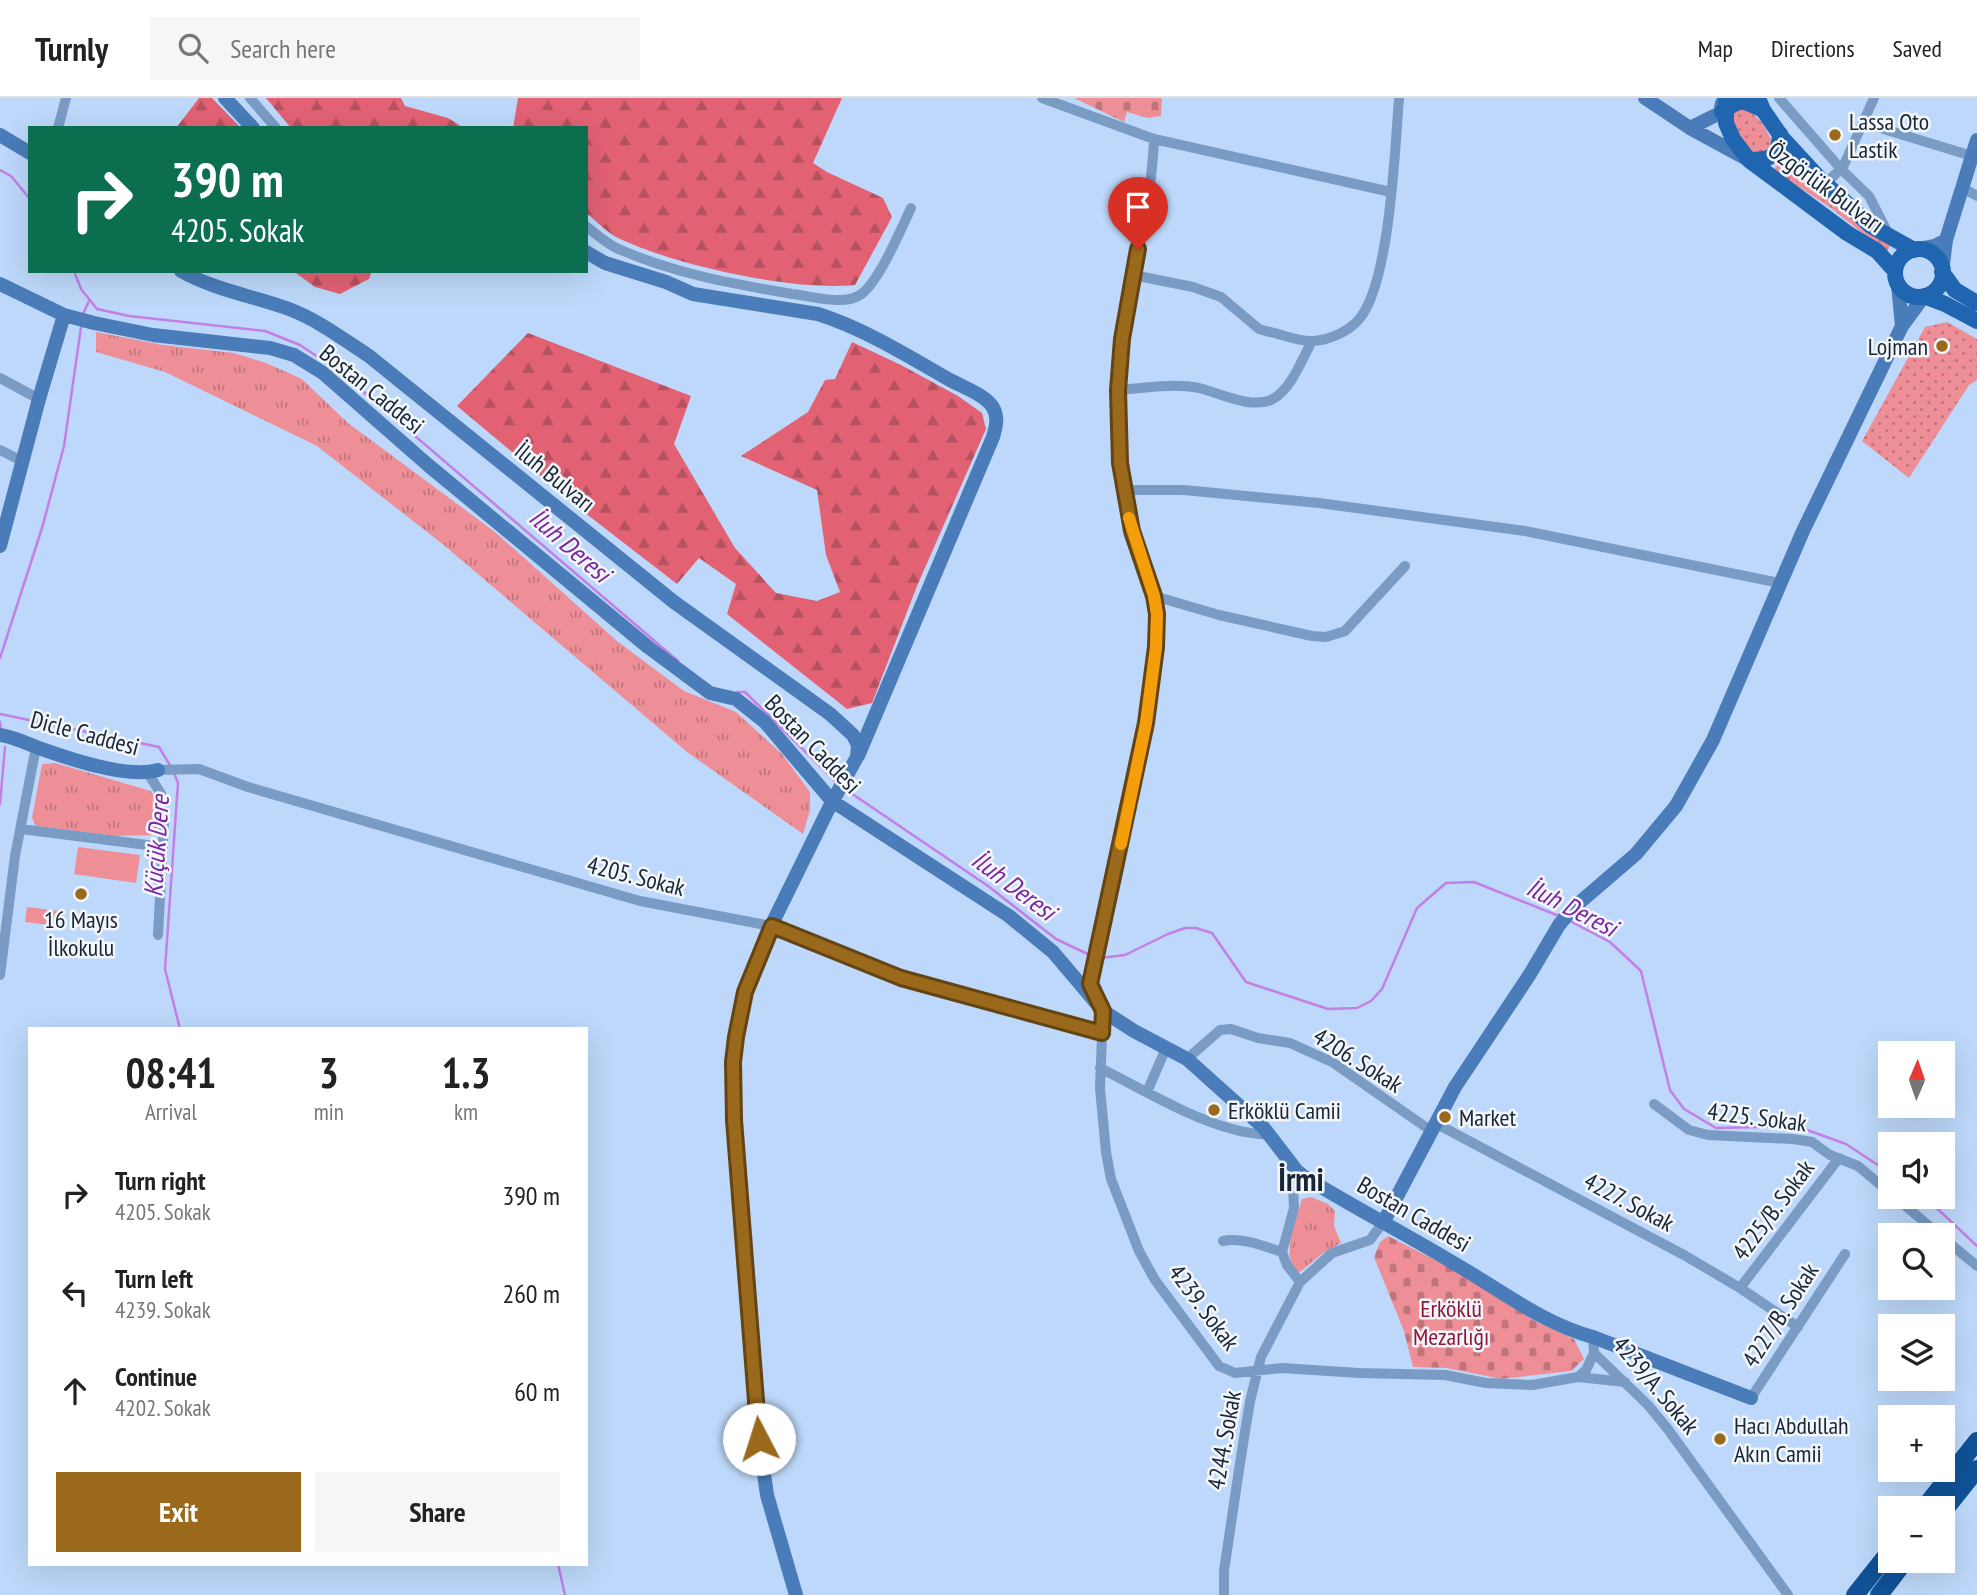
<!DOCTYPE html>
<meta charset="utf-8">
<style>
:root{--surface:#fff;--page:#f6f6f6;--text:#222;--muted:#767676;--line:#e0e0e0;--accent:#9a691c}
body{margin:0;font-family:"PT Sans Narrow",sans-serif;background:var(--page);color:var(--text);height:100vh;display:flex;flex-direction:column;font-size:26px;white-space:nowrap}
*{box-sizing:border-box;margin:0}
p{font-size:23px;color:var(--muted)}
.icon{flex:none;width:38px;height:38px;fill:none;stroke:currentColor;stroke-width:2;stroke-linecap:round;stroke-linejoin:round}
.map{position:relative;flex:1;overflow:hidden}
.sheet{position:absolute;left:28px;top:929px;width:560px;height:539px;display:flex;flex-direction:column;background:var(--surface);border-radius:0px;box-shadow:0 7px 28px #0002}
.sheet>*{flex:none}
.hud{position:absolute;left:28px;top:28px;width:560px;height:147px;border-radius:0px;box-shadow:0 7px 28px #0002;background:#0b6e4f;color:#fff;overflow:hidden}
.needle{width:46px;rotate:2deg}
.controls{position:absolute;left:1878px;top:943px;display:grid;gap:14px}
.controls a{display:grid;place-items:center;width:77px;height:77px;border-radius:0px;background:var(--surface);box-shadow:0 7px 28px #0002;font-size:35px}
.pin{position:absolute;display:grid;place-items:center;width:60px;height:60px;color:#fff;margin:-72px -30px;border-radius:50% 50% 50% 0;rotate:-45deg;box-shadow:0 0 7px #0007}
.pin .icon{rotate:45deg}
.me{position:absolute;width:77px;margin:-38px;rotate:355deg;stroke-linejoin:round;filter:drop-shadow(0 0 5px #0008)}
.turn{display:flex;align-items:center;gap:24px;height:147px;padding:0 28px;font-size:32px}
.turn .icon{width:91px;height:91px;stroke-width:2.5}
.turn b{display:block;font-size:49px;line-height:60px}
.eta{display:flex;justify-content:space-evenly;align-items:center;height:119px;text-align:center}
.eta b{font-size:42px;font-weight:700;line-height:49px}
.action{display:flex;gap:14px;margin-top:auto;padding:14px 28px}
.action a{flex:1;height:80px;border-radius:0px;background:var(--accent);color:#fff;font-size:28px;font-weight:700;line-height:80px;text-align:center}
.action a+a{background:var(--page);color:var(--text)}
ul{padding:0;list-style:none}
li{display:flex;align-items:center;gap:21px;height:98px;padding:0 28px}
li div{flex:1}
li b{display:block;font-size:26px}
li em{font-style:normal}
header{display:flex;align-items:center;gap:42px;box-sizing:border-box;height:98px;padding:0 35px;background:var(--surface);border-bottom:2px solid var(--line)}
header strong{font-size:33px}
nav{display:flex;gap:38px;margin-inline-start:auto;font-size:24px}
.search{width:490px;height:63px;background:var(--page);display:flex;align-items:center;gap:18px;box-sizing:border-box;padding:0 24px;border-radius:0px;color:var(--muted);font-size:26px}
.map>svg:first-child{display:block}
.grass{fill:url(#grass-dots)}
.forest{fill:url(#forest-firs)}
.cemetery{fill:url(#cemetery-stones)}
.park{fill:url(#park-tufts)}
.pitch{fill:#ee8f98}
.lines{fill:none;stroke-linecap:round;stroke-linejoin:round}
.stream{stroke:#c37fe6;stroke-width:2.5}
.street{stroke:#799bc4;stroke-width:10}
.secondary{stroke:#497cb9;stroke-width:14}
.primary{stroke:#2065b0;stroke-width:16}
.highway{stroke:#0f5297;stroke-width:18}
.route-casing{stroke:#644412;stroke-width:18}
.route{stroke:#9a691c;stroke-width:12}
.slow{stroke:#f59e0b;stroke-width:12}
.poi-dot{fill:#9a691c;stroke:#f3f7fb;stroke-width:2.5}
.labels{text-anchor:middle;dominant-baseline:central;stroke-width:5;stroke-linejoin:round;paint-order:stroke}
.poi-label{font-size:24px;fill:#182534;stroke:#f3f7fb;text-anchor:start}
.street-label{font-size:24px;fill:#182534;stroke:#f3f7fb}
.park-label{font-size:24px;fill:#8d1634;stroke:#f3f7fb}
.water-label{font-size:26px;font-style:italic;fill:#7c26a0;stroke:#f3f7fb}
.district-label{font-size:32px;font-weight:bold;fill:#182534;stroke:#f3f7fb}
</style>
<header>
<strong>Turnly</strong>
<div class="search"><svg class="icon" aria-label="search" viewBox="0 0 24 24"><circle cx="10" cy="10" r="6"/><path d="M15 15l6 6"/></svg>Search here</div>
<nav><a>Map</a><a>Directions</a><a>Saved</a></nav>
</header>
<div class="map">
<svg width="1977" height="1497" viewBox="0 0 1977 1497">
<defs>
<pattern id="grass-dots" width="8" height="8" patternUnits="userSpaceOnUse" patternTransform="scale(1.75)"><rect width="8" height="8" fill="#ee8f98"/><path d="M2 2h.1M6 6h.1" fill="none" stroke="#c0757d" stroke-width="1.8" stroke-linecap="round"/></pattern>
<pattern id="forest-firs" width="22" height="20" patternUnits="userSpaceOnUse" patternTransform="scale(1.75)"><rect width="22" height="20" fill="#e26274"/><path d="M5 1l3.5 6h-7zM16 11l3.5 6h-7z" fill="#b65160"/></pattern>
<pattern id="cemetery-stones" width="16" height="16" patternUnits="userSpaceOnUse" patternTransform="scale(1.75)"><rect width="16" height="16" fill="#ee8f98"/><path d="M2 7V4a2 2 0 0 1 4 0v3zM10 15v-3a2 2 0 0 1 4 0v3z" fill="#c0757d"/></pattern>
<pattern id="park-tufts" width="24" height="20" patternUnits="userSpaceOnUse" patternTransform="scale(1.75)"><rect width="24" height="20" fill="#ee8f98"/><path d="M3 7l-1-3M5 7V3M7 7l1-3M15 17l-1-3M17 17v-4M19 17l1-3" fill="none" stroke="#c0757d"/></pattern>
</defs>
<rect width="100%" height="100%" fill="#bdd8fa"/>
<path class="grass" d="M1737 8C1756 13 1767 29 1773 47L1769 55H1752L1734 32 1733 13Z
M1788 55 1891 147 1886 154 1831 110 1773 72Z
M1947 224 1977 241V282L1969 287 1909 380 1862 343 1925 229Z"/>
<path class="forest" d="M199 0H212L241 30H176Z
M266 0H401L405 8 448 20 464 30H291Z
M518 0H842L813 65 827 74 883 100 892 119 855 187C791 193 679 168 620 141 608 136 597 123 586 115V30H513Z
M293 173H372L369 181 340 196 315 189Z
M528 235 691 298 674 346 735 450 776 495 817 503 840 494 826 457 817 392 741 358 808 314 825 282 835 281 852 244 901 267 958 298 982 315 986 331 917 488 872 605 847 611 727 516 736 486 699 460 677 486 589 418 457 308Z"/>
<path class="cemetery" d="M1074 0H1162L1161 18 1148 20 1127 14 1124 24Z
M1388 1138 1484 1187 1535 1223 1574 1241 1584 1261 1571 1273 1501 1281 1447 1270 1413 1269 1404 1233 1374 1159 1380 1144Z"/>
<path class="park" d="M96 234 163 247 234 255 266 265 302 281 348 325 495 434 617 543 684 593 736 614 782 656 810 694V712L803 736 687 654 445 448 317 348 165 274 96 254Z
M55 665 151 693 157 703V735L152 737 115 738 36 728 32 720 42 666Z
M1311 1099 1328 1106 1335 1113 1334 1128 1341 1145 1323 1155 1300 1174 1294 1172C1283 1151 1296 1123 1302 1101Z"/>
<path class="pitch" d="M78 749 140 757 136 785 74 776Z
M27 809 59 813 57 828 25 824Z"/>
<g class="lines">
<path class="stream" d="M0 72 11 78 30 101
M74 173 81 191 97 211 129 218 265 233 300 247 339 273 678 563
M83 216 89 203
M0 560 42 430 64 348 81 229
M737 594H745L837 685
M0 616 159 649 171 669
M0 624 1 632
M174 675 178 685 165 871 180 931
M845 691 988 788 1056 841 1094 859
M0 706 5 649
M1568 822 1610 844 1641 873 1670 992 1684 1011 1716 1030 1796 1028 1846 1046 1890 1075
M1100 860 1125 857 1168 836 1185 830H1196L1212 835 1246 884 1328 911 1357 910 1371 903 1382 891 1417 810 1446 785 1474 784 1559 818
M1925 1099 1977 1148
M558 1466 565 1497"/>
<path class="street" d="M250 0 276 30
M1042 0 1154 41 1391 94
M1779 0 1841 71 1869 98 1889 137
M1864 25 1972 58
M58 30 66 0
M1154 41C1151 125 1120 207 1118 292 1117 339 1119 389 1132 434 1140 461 1155 487 1157 515 1161 563 1145 631 1135 678 1121 747 1106 817 1090 886L1103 913 1100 990 1106 1054 1111 1081 1139 1153 1155 1182 1219 1268 1235 1275 1282 1270 1359 1275 1445 1277 1486 1285 1532 1287 1578 1279 1625 1284
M1826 85 1843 69 1874 0
M1963 90 1977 98
M586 128C597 137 608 147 621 152 676 176 734 186 792 196 811 198 843 208 860 197 878 186 901 131 911 110
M1133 177 1193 189 1221 199 1259 231 1266 233C1281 236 1299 244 1313 243 1330 242 1350 233 1360 220 1390 183 1395 50 1399 0
M0 280 39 301
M1118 292C1144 290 1173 285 1199 290 1220 295 1252 312 1273 301 1292 290 1302 261 1312 243
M0 352 22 363
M1123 392H1184L1319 405 1525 433 1780 485
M1154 498 1219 517 1312 538 1326 539 1345 533 1405 468
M158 672 199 671 248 689 640 803 771 828 901 880 1102 935
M148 675 161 696 164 724 158 837
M21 731 163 749
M0 877 15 758 36 649
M1187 961 1220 932 1231 931 1258 940 1290 945 1332 964 1430 1032
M1100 970C1144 992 1189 1020 1236 1032 1246 1035 1258 1036 1269 1037
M1147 994 1166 950
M1654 1006 1689 1032 1708 1037 1793 1041 1812 1044 1830 1057 1858 1068 1890 1095
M1435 1025 1684 1157 1740 1190 1798 1229
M1297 1073 1293 1089 1294 1110 1282 1154 1287 1167 1300 1184
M1895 1099 1941 1138
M1942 1139 1977 1168
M1223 1143C1242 1139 1263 1148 1282 1154
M1740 1190 1839 1060
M1593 1239 1594 1255 1648 1307 1667 1330 1788 1497
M1578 1279 1586 1272 1594 1255
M1751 1300 1845 1156
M1224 1497V1473L1240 1365 1250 1303 1261 1259 1300 1184 1332 1155 1370 1142 1384 1123"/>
<path class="secondary" d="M225 0 253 30
M1645 0 1690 30
M1722 5 1720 15 1690 30 1747 61
M0 37 30 55
M1946 142 1977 42
M1914 152 1935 148 1946 142 1942 174
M586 154 605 165 666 184 693 196 818 216C865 231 908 258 950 282 963 289 983 296 992 308 999 318 996 329 993 339L858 658
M181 173C215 192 253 198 289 211 318 222 343 241 369 258L674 504 830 616 853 637 858 647 857 659 830 708 771 828 745 894 735 939 733 964 734 1022 759 1341 767 1397 796 1497
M0 186 64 217 94 225 153 237 270 250 294 257 323 275 428 367 648 549 710 595 736 601 765 624 832 703 1009 818 1053 854 1103 913 1134 933 1187 961 1263 1029 1297 1073 1303 1078C1353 1109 1406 1136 1457 1167 1502 1193 1542 1225 1593 1239L1751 1300
M1898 187 1902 228 1924 198
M0 448 39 301 64 217
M0 637C13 639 24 644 36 649 67 660 126 681 158 672
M1384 1123 1455 989 1530 876 1559 827 1572 811 1636 756 1676 708 1713 642 1803 433 1902 228"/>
<path class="primary" d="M1726 0V25L1733 41 1749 62 1847 135 1877 153 1895 173
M1758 0 1763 12 1783 41 1819 80 1871 128 1914 152
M1722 14C1741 0 1741 1 1763 12
M1749 62C1771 62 1779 59 1780 36
M1895 175a24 24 0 1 1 48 0a24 24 0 1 1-48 0Z
M1942 174 1955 192 1977 205
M1924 198 1945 206 1977 223"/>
<path class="highway" d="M1924 1410 1977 1343
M1942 1415 1977 1371
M1855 1497 1890 1453
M1879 1497 1905 1463"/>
</g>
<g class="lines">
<defs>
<path id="route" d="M759 1341 734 1022 733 964 736 939 745 894 772 828 901 880 1102 935 1103 913 1090 886 1146 625 1156 549 1157 516 1154 498 1132 433 1120 365 1118 292 1122 241 1138 151"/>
</defs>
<use href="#route" class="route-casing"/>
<use href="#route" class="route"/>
<path class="slow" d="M1121 746 1146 625 1156 549 1157 516 1154 498 1129 420"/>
</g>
<g class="poi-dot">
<circle cx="1835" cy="37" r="7"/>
<circle cx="1942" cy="248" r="7"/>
<circle cx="81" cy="796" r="7"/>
<circle cx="1214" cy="1012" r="7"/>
<circle cx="1445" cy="1019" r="7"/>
<circle cx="1720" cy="1341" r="7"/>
</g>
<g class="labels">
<g class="poi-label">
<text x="1849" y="23">Lassa Oto<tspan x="1849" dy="28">Lastik</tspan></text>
<text x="1928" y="248" text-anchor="end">Lojman</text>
<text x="81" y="821" text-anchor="middle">16 Mayıs<tspan x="81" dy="28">İlkokulu</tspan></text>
<text x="1228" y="1012">Erköklü Camii</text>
<text x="1459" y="1019">Market</text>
<text x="1734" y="1327">Hacı Abdullah<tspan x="1734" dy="28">Akın Camii</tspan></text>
</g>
<g class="street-label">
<text transform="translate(1826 89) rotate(36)">Özgörlük Bulvarı</text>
<text transform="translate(372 291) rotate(39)">Bostan Caddesi</text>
<text transform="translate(555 379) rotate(39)">İluh Bulvarı</text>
<text transform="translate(85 635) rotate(15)">Dicle Caddesi</text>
<text transform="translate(813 646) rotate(46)">Bostan Caddesi</text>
<text transform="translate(636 778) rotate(14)">4205. Sokak</text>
<text transform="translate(1358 962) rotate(32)">4206. Sokak</text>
<text transform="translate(1757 1019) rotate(7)">4225. Sokak</text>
<text transform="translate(1629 1104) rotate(28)">4227. Sokak</text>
<text transform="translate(1773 1112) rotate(-53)">4225/B. Sokak</text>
<text transform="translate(1414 1116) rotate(30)">Bostan Caddesi</text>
<text transform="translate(1204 1209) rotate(53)">4239. Sokak</text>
<text transform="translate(1780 1217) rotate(-57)">4227/B. Sokak</text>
<text transform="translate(1656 1287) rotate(50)">4239/A. Sokak</text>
<text transform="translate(1224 1342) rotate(-80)">4244. Sokak</text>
</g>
<g class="park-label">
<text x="1451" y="1210">Erköklü<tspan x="1451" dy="28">Mezarlığı</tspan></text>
</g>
<g class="water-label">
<text transform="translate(570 447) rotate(41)">İluh Deresi</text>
<text transform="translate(156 748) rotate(-86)">Küçük Dere</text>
<text transform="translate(1014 787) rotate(37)">İluh Deresi</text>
<text transform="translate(1572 809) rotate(27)">İluh Deresi</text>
</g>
<g class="district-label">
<text x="1301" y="1081">İrmi</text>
</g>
</g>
</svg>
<div class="controls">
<a><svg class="needle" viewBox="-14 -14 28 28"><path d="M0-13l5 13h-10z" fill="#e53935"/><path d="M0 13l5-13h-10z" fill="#767676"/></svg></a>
<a><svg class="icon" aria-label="sound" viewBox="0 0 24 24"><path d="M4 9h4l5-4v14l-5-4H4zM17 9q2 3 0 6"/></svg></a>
<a><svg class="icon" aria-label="search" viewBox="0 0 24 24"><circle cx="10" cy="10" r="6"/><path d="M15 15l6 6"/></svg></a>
<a><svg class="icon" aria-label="layers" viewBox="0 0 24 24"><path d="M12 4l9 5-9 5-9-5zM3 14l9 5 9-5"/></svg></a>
<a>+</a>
<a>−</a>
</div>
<div class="pin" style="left:1138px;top:151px;background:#d93025"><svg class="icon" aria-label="arrive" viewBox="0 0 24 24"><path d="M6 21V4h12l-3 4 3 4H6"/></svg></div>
<svg class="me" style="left:759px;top:1341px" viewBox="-20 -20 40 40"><circle r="19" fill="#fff"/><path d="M0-13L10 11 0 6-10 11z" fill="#9a691c"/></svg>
<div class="hud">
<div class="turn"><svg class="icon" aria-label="right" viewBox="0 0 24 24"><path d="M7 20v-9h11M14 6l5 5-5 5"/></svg><div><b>390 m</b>4205. Sokak</div></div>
</div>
<section class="sheet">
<div class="eta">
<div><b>08:41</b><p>Arrival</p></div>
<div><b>3</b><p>min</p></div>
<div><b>1.3</b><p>km</p></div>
</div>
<ul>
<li><svg class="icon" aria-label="right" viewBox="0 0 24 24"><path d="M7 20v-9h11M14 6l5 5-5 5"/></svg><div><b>Turn right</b><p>4205. Sokak</p></div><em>390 m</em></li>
<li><svg class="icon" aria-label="left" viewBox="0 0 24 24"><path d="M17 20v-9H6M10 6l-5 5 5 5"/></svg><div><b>Turn left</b><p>4239. Sokak</p></div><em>260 m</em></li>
<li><svg class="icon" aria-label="ahead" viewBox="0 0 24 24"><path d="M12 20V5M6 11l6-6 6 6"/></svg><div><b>Continue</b><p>4202. Sokak</p></div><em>60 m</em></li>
</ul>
<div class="action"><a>Exit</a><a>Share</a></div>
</section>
</div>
